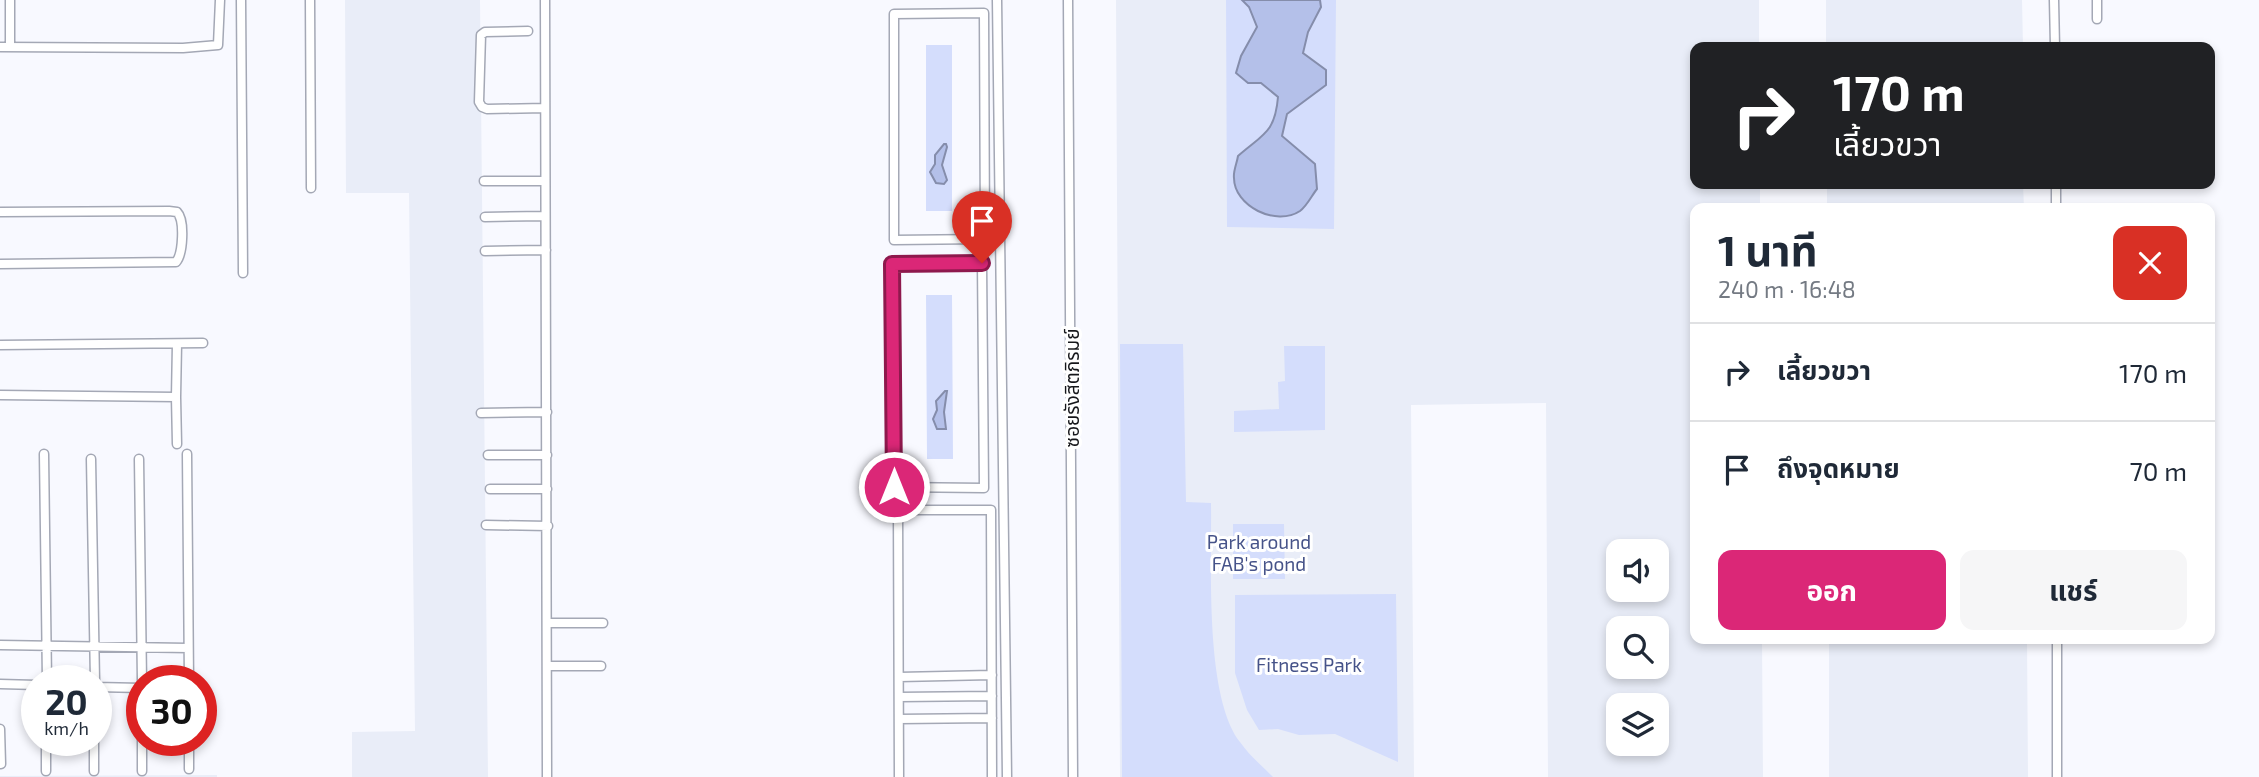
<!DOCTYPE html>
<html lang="th">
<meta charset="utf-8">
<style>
:root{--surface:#fff;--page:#f6f6f7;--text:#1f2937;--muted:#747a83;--line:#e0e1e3;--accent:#db2777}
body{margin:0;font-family:"Exo 2","Noto Sans Thai",sans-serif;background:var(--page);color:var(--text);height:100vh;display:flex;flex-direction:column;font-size:26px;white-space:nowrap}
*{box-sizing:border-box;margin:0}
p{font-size:23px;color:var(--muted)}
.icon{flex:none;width:38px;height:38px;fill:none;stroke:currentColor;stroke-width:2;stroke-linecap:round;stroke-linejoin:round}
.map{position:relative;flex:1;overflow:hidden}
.details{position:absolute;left:1690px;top:203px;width:525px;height:441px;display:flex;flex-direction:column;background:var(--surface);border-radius:14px;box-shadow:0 4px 10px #0003}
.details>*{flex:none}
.top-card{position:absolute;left:1690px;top:42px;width:525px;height:147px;border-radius:14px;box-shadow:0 4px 10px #0003;background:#202124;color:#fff;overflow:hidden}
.tools{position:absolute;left:1606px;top:539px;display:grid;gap:14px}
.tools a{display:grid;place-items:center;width:63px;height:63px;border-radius:14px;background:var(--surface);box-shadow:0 4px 10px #0003;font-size:35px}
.speed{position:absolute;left:21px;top:665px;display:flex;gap:14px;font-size:35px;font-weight:700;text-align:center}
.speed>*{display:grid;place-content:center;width:91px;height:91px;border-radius:50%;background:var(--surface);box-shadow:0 4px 10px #0003;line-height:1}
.speed small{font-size:18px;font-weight:400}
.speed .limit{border:10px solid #d22;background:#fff;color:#111}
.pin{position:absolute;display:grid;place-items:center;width:60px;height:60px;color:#fff;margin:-72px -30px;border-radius:50% 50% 50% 0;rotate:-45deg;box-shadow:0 0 7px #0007}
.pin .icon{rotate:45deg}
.me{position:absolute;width:77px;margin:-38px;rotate:0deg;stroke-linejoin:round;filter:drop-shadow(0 0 5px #0008)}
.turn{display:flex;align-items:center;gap:24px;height:147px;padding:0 28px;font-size:32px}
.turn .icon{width:91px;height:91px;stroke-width:2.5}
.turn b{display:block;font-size:49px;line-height:60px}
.round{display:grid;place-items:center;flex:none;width:74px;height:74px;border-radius:14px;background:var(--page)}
.summary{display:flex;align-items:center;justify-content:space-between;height:119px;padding:0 28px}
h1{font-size:42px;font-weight:700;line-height:52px}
.action{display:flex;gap:14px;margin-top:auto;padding:14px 28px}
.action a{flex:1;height:80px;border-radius:14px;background:var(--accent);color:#fff;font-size:28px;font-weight:700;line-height:80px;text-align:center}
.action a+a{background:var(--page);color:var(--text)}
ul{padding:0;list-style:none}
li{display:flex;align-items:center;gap:21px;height:98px;padding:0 28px;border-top:2px solid var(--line)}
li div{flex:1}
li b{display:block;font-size:26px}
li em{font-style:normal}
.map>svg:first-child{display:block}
.built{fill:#e9edf8;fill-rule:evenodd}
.green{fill:#d4ddfc}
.water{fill:#b4c0e9;stroke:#858dab;stroke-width:2}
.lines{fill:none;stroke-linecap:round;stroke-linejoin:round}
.street-casing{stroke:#a4a8b5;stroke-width:11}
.street{stroke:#fff;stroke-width:8}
.route-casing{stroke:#8e194d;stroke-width:18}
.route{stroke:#db2777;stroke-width:12}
.labels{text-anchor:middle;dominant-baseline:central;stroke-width:6;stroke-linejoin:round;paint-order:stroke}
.street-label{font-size:19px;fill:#16171b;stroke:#fff}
.park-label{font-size:19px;fill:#465389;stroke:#fff}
</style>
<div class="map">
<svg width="2259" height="777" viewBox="0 0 2259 777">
<rect width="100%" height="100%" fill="#f8f9ff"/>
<path class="built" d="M345 0H480L488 777H352V732L415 731 409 193H346Z
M1116 0H1759V47H1696V184H1760V208H1696V639H1762L1763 777H1548L1546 403 1411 405 1414 777H1120ZM1619 551H1657V590H1619ZM1619 628H1657V667H1619ZM1619 705H1657V744H1619Z
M1826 0H2022L2023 47H1826Z
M1827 184H2023L2024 208H1827Z
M1829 639H2027L2028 777H1829Z
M217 775V777H0V776Z"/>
<path class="green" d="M1226 0H1336L1334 229 1227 227Z
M926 45H952V211H926Z
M926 295H952L953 459H927Z
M1120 344H1183L1186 502 1211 503C1212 563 1204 695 1240 742 1249 755 1262 766 1273 777H1122Z
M1284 346H1325V430L1234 432V411L1279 409 1278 382 1285 381Z
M1233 524H1284L1285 579H1233Z
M1396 594 1398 762 1335 734 1299 735 1278 729 1259 730 1247 710 1235 673V595Z"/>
<path class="water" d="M1242 0H1320L1321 7 1308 32 1303 53 1326 70V85L1287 114 1282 136 1315 164 1317 189C1312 195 1307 206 1300 211 1276 227 1234 206 1234 178 1233 171 1237 163 1238 156 1263 134 1275 133 1278 97L1261 83H1248L1236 73 1241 56 1257 27 1249 7Z
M944 144H946L947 147 942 165 947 180 944 184 936 183 930 172 935 164V155Z
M945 391H947L944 412 946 429H937L933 419 937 410 936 401Z"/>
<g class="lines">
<defs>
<path id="street" d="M10 0V47
M241 0 243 273
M310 0 311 188
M545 0 547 777
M997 0 1007 777
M1068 0 1073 777
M2054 0 2055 47
M2097 0V19
M984 13 985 239 894 240V14Z
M528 31 485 32 481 35 479 102 482 107 487 109 545 108
M0 47 183 48 218 45 220 0
M484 181H545
M2056 184V208
M0 212 169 211 177 212C185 220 183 254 176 262L0 264
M485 217 545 216
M485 251 546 250
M982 263 984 488 894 487 892 264Z
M0 345 203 343
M0 395 176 397 177 344
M176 397 177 444
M481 413 547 412
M44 454 47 681
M187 454 189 681
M488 455H547
M91 459 95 681
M139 459 142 681
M490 489H547
M486 525 548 526
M547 623H603
M2057 639V777
M0 645 188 648
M547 666H601
M899 677 992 675
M0 684 37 685
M96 687 142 688
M899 697 992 696
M899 719 992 718
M0 729 1 764
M142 740V771
M189 740V769
M46 771V740
M94 771V740
M899 777 898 510H991L992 777"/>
</defs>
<use href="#street" class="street-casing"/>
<use href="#street" class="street"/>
</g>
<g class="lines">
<defs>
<path id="route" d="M894 487 892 264 982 263"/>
</defs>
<use href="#route" class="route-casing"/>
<use href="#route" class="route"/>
</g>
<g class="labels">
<g class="street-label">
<text transform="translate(1071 388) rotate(-90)">ซอยรังสิตภิรมย์</text>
</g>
<g class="park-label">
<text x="1259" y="541">Park around<tspan x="1259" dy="22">FAB's pond</tspan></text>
<text x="1309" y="664">Fitness Park</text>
</g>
</g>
</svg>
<div class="tools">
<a><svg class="icon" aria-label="sound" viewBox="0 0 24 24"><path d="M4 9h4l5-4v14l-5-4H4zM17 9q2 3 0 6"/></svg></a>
<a><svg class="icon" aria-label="search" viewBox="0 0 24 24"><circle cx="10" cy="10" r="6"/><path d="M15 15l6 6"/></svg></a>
<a><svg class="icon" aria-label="layers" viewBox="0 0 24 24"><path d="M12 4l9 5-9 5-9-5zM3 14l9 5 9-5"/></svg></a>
</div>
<div class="speed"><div>20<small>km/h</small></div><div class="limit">30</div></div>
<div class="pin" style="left:982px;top:263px;background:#d93025"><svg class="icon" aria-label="arrive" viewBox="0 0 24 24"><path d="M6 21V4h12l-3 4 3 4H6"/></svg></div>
<svg class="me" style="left:894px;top:487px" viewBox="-20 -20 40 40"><circle r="17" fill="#db2777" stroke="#fff" stroke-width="3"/><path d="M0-11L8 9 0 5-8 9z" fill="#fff"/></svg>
<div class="top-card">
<div class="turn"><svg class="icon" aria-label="right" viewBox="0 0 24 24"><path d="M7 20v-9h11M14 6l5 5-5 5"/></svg><div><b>170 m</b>เลี้ยวขวา</div></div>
</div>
<section class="details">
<div class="summary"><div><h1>1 นาที</h1><p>240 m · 16:48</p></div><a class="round" style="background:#d93025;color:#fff"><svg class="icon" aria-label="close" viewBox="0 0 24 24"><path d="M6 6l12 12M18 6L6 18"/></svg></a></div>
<ul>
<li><svg class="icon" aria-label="right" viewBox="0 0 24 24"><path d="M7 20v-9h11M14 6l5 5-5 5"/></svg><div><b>เลี้ยวขวา</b></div><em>170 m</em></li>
<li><svg class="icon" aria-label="arrive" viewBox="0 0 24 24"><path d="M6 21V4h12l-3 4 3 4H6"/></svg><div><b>ถึงจุดหมาย</b></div><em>70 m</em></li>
</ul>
<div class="action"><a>ออก</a><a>แชร์</a></div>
</section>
</div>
